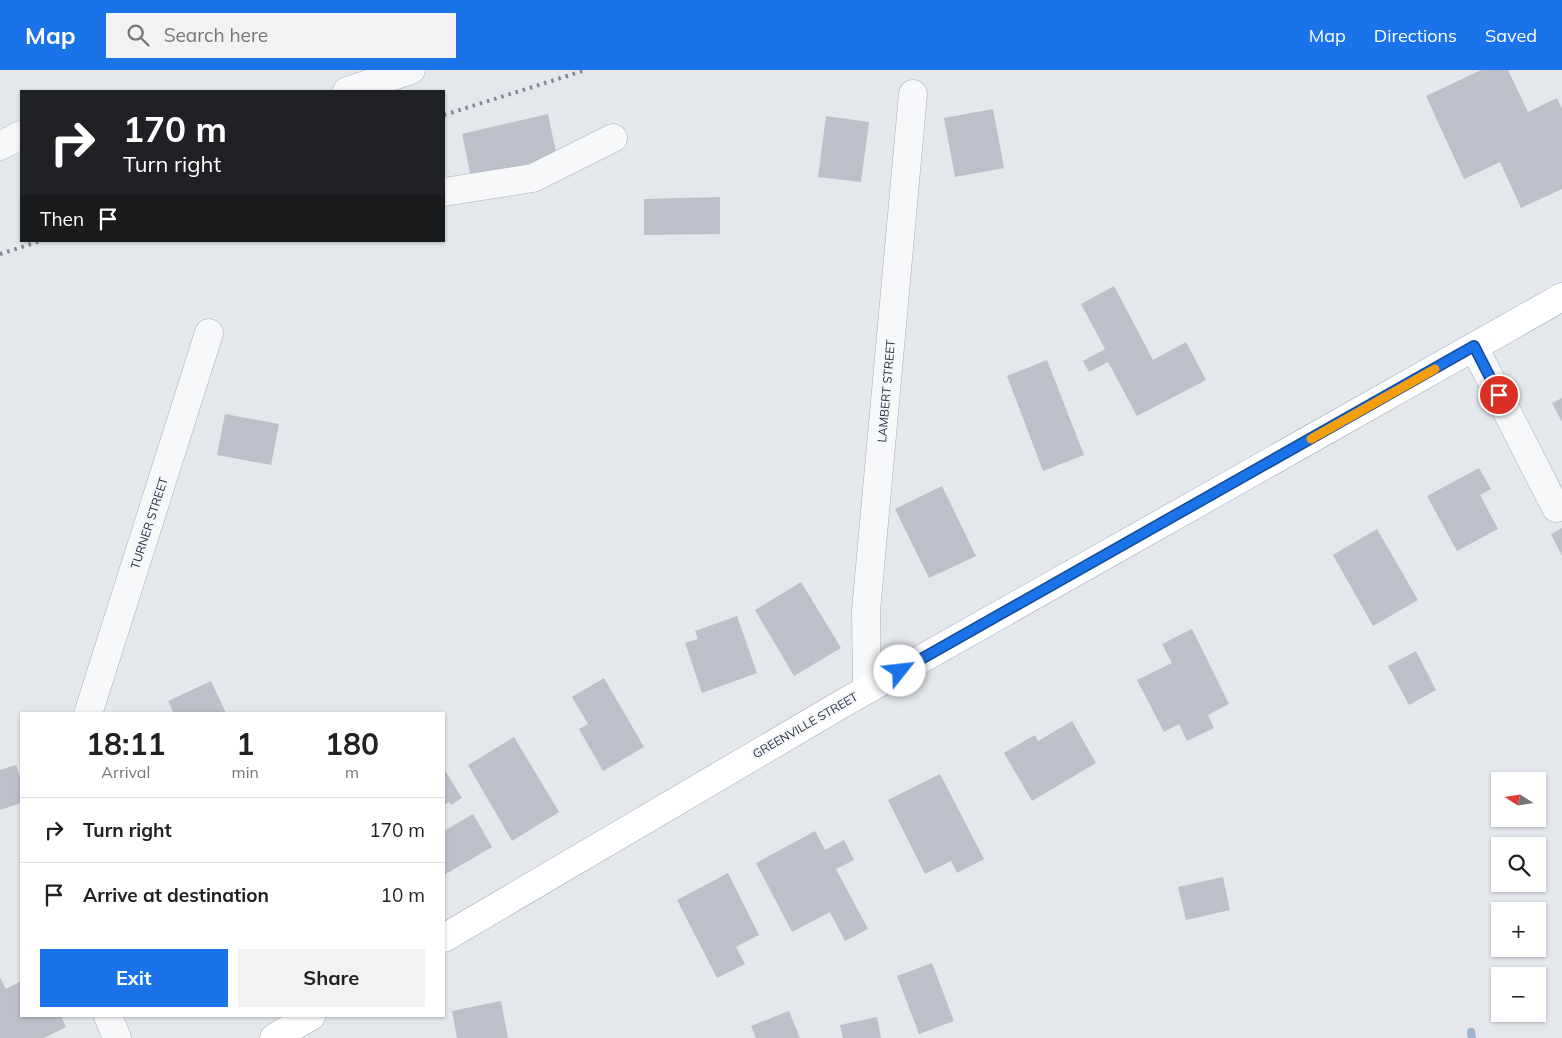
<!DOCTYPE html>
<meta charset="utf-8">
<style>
:root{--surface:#fff;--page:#f2f2f2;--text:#202124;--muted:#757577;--line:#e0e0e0;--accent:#1a73e8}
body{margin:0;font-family:Mulish,sans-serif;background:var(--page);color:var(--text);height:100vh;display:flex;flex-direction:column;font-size:19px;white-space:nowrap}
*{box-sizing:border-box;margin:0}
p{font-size:16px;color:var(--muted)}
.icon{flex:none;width:28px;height:28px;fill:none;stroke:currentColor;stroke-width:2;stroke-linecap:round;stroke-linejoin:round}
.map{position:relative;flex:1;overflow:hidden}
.side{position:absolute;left:20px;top:642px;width:425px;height:305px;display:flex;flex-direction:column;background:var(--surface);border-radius:0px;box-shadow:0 1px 4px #0004}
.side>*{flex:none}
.top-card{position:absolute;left:20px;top:20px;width:425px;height:152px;border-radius:0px;box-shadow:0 1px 4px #0004;background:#202124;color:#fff;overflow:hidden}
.needle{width:32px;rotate:282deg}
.controls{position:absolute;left:1491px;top:702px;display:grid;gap:10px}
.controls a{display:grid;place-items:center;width:55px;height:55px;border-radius:0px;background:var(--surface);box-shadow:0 1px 4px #0004;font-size:25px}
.pin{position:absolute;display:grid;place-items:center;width:42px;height:42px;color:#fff;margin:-21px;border:2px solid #fff;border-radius:50%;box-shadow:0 1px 5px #0007}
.me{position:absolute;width:55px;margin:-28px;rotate:61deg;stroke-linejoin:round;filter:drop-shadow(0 0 4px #0008)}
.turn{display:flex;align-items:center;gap:18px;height:105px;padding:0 20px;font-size:22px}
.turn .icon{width:65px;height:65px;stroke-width:2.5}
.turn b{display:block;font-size:35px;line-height:42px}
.then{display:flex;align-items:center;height:48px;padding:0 20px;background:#0003;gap:10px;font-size:19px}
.eta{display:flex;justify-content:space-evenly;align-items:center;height:85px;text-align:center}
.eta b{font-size:30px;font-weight:700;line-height:35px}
.primary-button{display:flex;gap:10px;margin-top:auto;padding:10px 20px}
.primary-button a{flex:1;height:58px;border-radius:0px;background:var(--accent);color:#fff;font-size:20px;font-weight:700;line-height:58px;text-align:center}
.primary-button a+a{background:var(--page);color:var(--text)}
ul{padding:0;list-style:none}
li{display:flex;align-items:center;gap:15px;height:65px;padding:0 20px;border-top:1px solid var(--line)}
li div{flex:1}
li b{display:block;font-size:19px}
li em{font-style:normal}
header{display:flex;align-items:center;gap:30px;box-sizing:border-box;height:70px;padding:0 25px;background:var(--accent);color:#fff}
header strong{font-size:24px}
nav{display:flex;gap:28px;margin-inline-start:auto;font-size:18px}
.search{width:350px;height:45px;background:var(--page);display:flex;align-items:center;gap:12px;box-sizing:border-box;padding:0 18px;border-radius:0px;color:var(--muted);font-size:19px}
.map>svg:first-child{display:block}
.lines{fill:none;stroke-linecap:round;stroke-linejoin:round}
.stream{stroke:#9fb4cc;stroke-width:8}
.building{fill:#bbc0ca}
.minor-casing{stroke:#a9aeb7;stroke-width:29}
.major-casing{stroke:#a3abb8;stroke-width:29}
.minor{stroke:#f7f8fa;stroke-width:28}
.major{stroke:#fff;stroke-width:28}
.rail{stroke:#7d8696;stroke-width:4;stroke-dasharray:2.5 5;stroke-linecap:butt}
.route-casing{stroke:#114b97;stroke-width:12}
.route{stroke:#1a73e8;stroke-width:9}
.slow{stroke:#f59e0b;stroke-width:9}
.labels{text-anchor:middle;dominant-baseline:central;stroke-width:4;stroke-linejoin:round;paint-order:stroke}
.street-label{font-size:12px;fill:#2b3445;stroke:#f4f6f9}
</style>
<header>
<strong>Map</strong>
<div class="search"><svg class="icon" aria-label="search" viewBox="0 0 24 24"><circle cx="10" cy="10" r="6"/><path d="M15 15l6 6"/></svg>Search here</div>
<nav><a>Map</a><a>Directions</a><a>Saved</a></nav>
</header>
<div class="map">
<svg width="1562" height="968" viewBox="0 0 1562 968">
<rect width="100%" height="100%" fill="#e4e7ec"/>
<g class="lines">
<path class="stream" d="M1471 962 1472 968"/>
</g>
<path class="building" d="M1481 0H1508L1528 42 1557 28 1562 39V119L1521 138 1500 92 1464 109 1426 26Z
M993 39 1004 98 955 107 944 48Z
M548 44 557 87 471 107 462 64Z
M826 46 869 52 861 112 818 107Z
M720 127V164L644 165V129Z
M1114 216 1153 290 1186 272 1206 310 1137 346 1108 292 1089 302 1083 291 1105 279 1081 234Z
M1047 290 1084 385 1043 401 1007 306Z
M1562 328V352L1552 333Z
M225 344 279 354 271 395 217 385Z
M1479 398 1491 419 1480 425 1498 459 1457 481 1427 426Z
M942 416 976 486 929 508 895 439Z
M1562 458V486L1551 464Z
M1377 459 1418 530 1373 556 1333 485Z
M801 512 841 578 794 606 755 540Z
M737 546 757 603 702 623 685 573 698 569 695 561Z
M1192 559 1229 634 1208 645 1214 658 1187 671 1179 654 1164 662 1137 610 1172 593 1162 574Z
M1416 581 1436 620 1409 635 1388 596Z
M604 608 644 677 603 701 579 659 588 654 572 627Z
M211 611 226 643 174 644 168 631Z
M1072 651 1096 693 1032 731 1004 683 1035 665 1038 671Z
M514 667 559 742 512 771 468 695Z
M16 695 21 710V733L0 740V700Z
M444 699 462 728 451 735 449 732 444 735Z
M940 704 984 789 957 803 951 791 925 804 888 730Z
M473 744 492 777 444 805V761Z
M815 761 825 780 844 770 854 790 836 799 868 859 845 871 830 842 792 862 756 793Z
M728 803 759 865 736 877 745 894 717 908 677 830Z
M1223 807 1230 840 1186 850 1178 817Z
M932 893 954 951 919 964 897 906Z
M0 908 6 919 21 911V946H61L66 957 44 968H0Z
M501 931 508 968H457L452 941Z
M789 941 800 968H756L751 956Z
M877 947 881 968H843L840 955Z"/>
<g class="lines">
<defs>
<path id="minor" d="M347 21 411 0
M0 76 21 65
M444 122 533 108 613 68
M1474 277 1556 438
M867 619 866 541 913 24
M88 644 209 263
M108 946 117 968"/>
<path id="major" d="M444 868 840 635 1562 227
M274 968 311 946"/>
</defs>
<use href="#minor" class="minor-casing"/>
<use href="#major" class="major-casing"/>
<use href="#minor" class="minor"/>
<use href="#major" class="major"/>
<path class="rail" d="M444 45 586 0
M0 184 41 171"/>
</g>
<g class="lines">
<defs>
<path id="route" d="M900 601 1474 276 1499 325"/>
</defs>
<use href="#route" class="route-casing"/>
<use href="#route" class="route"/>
<path class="slow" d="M1311 369 1435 299"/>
</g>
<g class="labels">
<g class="street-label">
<text transform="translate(886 321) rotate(-85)">LAMBERT STREET</text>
<text transform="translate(149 453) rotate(-72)">TURNER STREET</text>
<text transform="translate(805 655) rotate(-30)">GREENVILLE STREET</text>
</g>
</g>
</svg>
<div class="controls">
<a><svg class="needle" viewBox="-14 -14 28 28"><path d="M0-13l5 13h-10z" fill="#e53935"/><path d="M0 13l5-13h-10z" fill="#757577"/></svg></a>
<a><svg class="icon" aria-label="search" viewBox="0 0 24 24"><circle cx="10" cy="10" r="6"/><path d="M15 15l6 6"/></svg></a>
<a>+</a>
<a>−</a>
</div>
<div class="pin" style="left:1499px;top:325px;background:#d93025"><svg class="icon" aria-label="arrive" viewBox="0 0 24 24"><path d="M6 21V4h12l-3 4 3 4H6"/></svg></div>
<svg class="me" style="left:900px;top:601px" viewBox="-20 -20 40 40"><circle r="19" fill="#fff"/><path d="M0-13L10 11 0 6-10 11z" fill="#1a73e8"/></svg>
<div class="top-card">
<div class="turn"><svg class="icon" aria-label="right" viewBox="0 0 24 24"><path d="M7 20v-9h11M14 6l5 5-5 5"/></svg><div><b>170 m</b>Turn right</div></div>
<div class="then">Then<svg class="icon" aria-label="arrive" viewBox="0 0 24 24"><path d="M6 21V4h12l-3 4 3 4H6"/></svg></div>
</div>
<section class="side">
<div class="eta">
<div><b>18:11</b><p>Arrival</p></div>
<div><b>1</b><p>min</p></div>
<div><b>180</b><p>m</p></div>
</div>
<ul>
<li><svg class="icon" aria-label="right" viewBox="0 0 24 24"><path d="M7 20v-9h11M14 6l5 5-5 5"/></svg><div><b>Turn right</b></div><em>170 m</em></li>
<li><svg class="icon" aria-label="arrive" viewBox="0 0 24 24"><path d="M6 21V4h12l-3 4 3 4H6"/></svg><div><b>Arrive at destination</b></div><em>10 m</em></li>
</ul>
<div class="primary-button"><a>Exit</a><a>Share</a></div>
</section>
</div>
